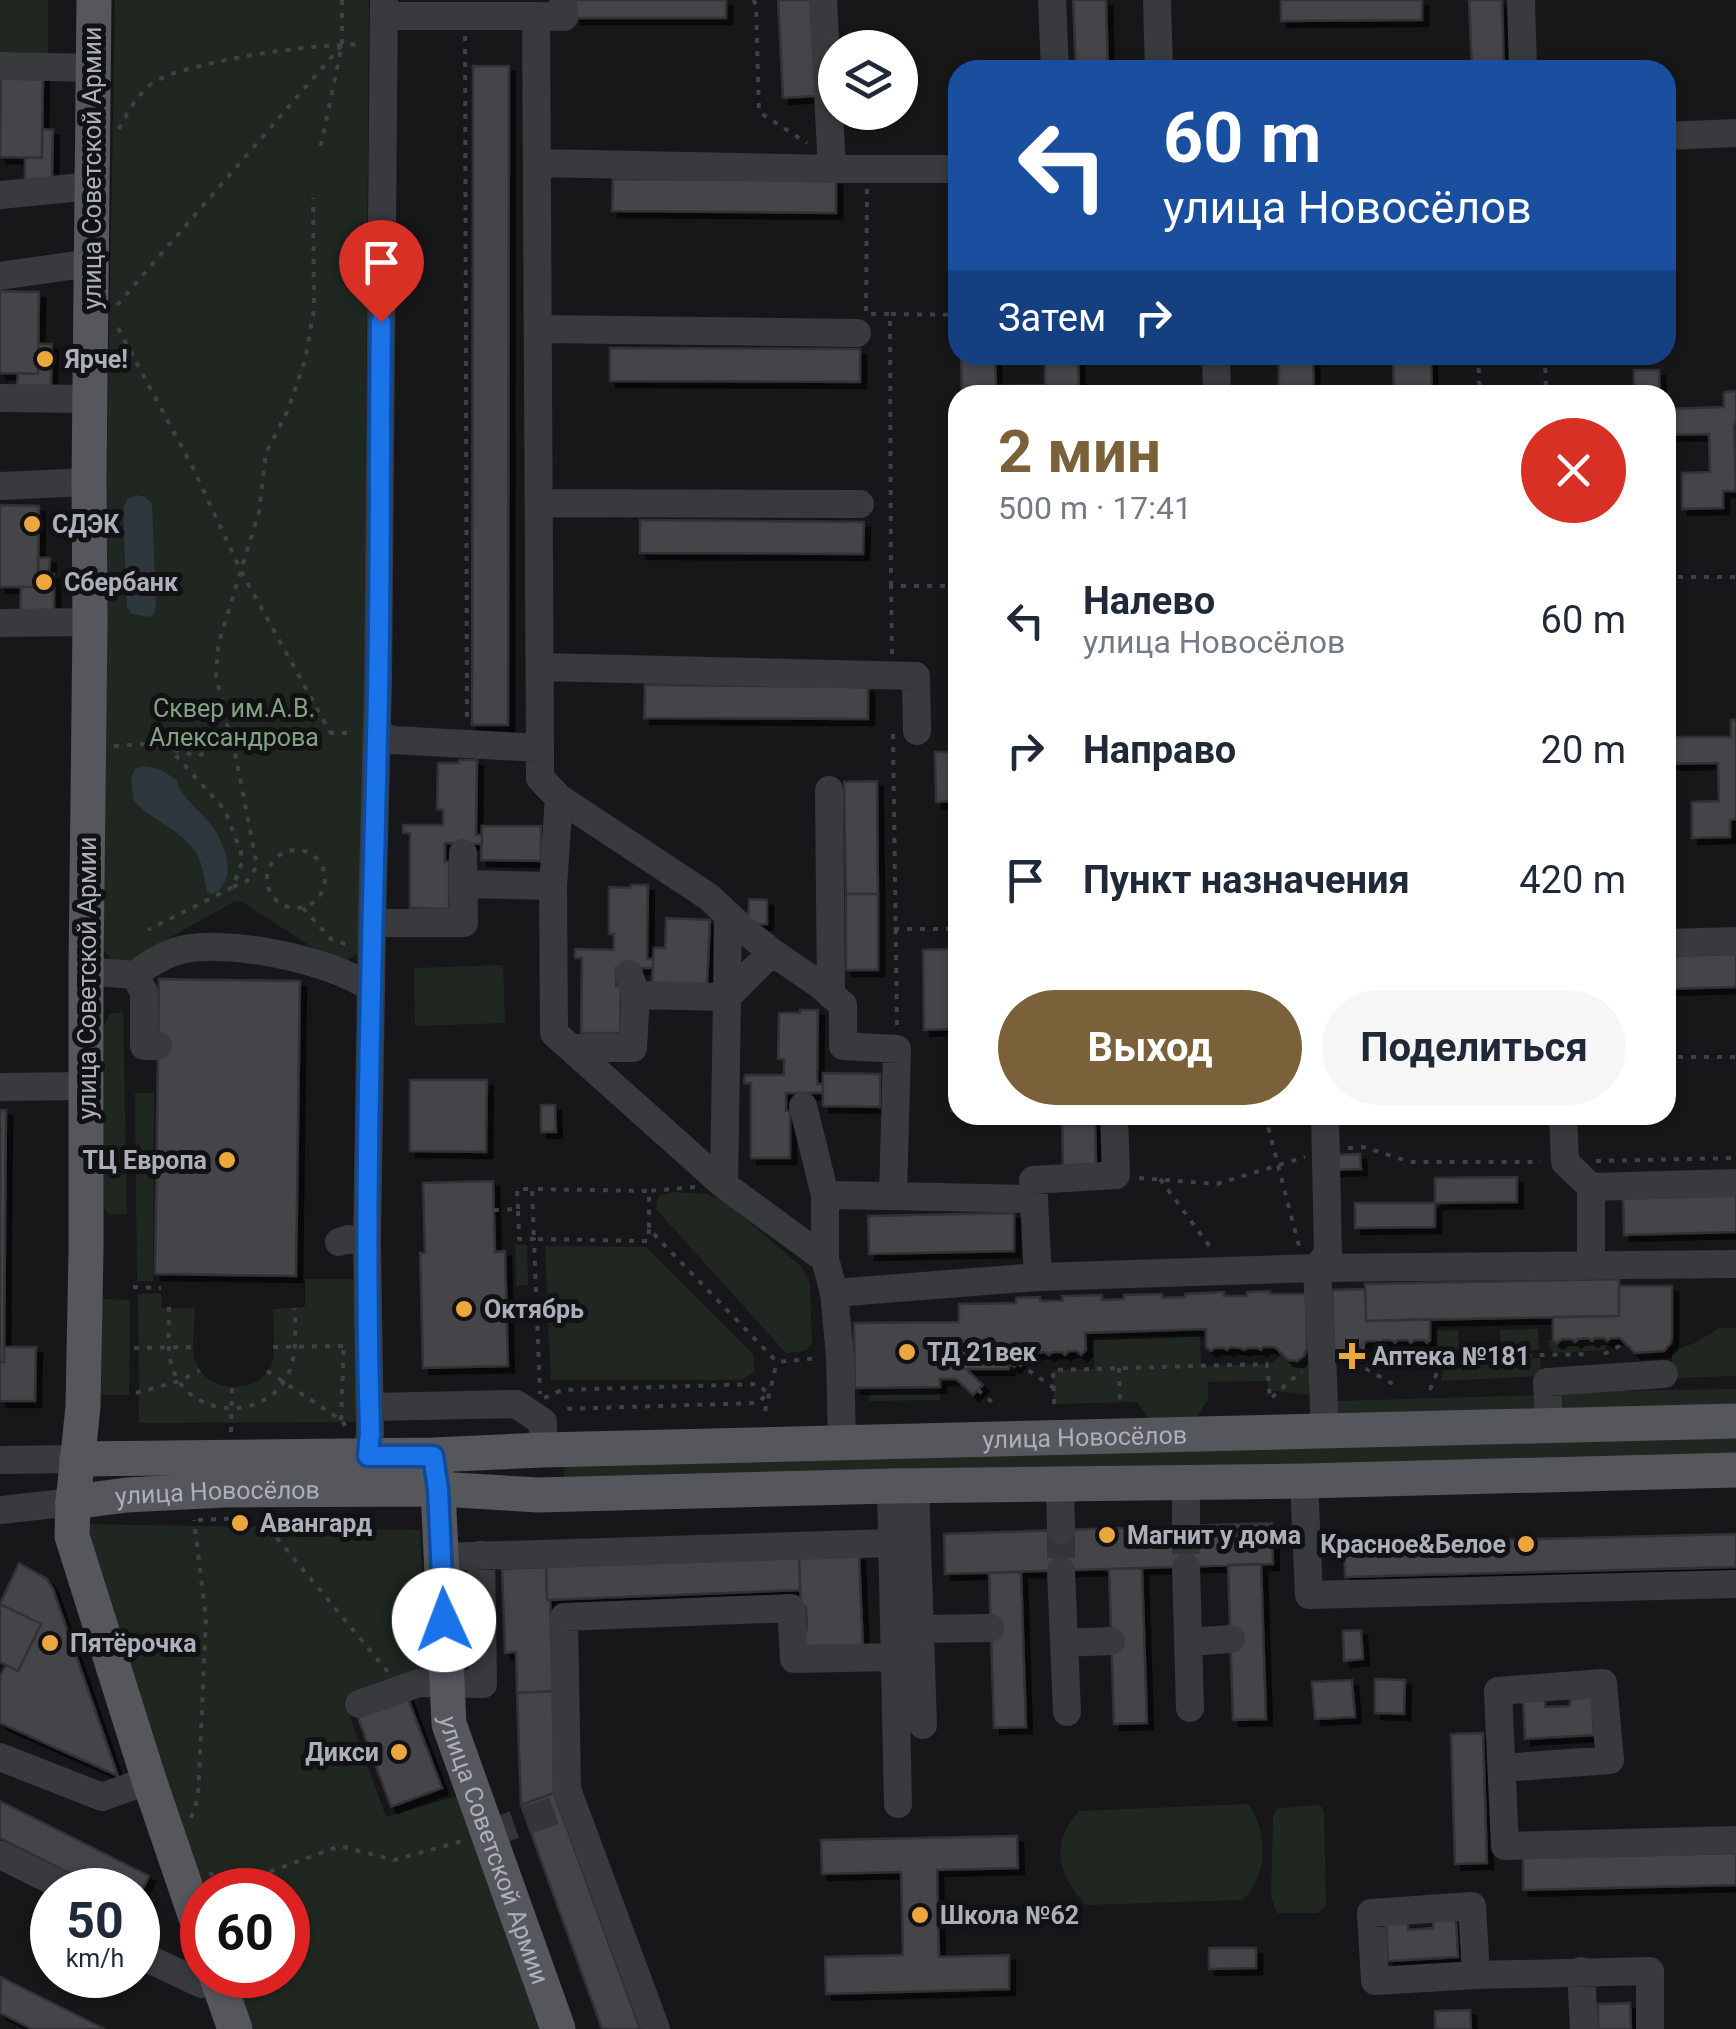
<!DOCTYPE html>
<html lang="ru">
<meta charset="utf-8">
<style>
:root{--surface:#fff;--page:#f6f6f7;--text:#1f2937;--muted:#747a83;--accent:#7b613a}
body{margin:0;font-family:Roboto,sans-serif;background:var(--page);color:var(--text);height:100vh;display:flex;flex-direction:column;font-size:38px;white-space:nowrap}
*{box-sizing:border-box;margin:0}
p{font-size:32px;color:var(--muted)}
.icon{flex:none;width:55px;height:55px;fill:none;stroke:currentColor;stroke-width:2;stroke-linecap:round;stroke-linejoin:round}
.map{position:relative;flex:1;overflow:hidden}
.panel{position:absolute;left:948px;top:385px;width:728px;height:740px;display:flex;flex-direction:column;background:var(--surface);border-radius:30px;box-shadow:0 2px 8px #0004}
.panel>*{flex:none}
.banner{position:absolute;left:948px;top:60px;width:728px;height:305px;border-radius:30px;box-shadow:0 2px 8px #0004;background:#1a4fa0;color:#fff;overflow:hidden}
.tools{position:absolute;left:818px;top:30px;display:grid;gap:20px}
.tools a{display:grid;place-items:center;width:100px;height:100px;border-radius:50%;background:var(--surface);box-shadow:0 2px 8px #0004;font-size:50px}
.speed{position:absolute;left:30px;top:1868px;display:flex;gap:20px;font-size:50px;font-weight:700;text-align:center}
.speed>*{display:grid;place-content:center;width:130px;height:130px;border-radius:50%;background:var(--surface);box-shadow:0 2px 8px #0004;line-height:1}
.speed small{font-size:25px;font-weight:400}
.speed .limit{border:15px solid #d22;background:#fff;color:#111}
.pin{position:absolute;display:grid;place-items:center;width:85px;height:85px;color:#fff;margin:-102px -42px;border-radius:50% 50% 50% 0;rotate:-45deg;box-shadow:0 0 10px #0007}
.pin .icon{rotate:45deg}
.me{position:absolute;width:110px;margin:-55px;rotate:358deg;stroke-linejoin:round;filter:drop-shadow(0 0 8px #0008)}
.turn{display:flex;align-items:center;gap:35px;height:210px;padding:0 50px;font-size:45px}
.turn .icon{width:130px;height:130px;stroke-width:2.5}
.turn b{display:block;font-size:70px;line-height:85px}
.then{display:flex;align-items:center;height:95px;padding:0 50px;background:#0003;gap:20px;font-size:38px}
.round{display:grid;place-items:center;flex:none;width:105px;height:105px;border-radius:52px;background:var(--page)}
.head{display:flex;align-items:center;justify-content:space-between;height:170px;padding:0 50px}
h1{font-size:60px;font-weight:700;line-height:75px;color:var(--accent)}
.primary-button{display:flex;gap:20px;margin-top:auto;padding:20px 50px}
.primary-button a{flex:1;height:115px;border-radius:60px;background:var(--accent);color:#fff;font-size:40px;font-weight:700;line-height:115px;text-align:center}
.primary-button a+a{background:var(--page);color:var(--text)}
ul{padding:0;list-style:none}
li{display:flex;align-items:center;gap:30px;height:130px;padding:0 50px}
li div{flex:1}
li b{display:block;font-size:38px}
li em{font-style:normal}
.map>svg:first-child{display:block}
.green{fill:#1f2720}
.water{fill:#2e373d}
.building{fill:#444549;stroke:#313235;stroke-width:2.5;filter:url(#shadow)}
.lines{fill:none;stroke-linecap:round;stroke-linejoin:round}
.minor-tunnel{stroke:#343539;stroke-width:28;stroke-dasharray:28 14;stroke-linecap:butt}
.path{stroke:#3e4145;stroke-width:4;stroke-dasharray:5 8;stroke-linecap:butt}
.minor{stroke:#383a3e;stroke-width:28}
.major{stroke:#55575d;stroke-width:35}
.route-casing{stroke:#114b97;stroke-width:25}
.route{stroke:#1a73e8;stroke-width:18}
.poi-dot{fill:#eba63d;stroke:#121214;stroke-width:4}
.labels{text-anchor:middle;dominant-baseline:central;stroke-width:10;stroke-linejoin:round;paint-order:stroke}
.street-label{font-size:25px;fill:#aaafb9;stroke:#121214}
.poi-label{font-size:25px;font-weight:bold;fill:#aaafb9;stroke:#121214;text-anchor:start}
.park-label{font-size:25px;fill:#82a382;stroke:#121214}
</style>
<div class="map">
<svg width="1736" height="2029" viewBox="0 0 1736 2029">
<defs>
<filter id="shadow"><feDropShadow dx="6" dy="6" stdDeviation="0" flood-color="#0009"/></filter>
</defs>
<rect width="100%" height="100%" fill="#171719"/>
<path class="green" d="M0 0H48V57L0 53Z
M115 0H369L362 951 347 960 330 959 241 901 234 902 128 961 113 960 104 951 102 747Z
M503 965 505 1023 415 1026 414 968Z
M123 1012 127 1214 109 1215 104 1207V1026L110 1014Z
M135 1093H154L153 1281H137Z
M673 1192 707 1194 728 1204 802 1267 810 1284 812 1344 805 1351 786 1353 656 1209 658 1196Z
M515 1245H527L528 1285 516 1286Z
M545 1246 646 1247 753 1354 755 1371 742 1380H551Z
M305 1279H357L358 1422 139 1423 138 1294 161 1293 162 1308H195C195 1324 190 1348 196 1363 207 1394 261 1395 272 1364 276 1351 273 1323 273 1309L305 1307Z
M102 1299 130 1300 129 1395H101Z
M1719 1328H1736V1376L1672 1378V1351L1695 1343Z
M1538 1329 1539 1350 1501 1351 1500 1330Z
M1458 1330 1459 1350 1436 1351 1435 1331Z
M1200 1336 1201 1366 1267 1364 1268 1370 1271 1363 1282 1355 1293 1361 1301 1359 1306 1352 1316 1357 1314 1393 1304 1395 1268 1390 1267 1381 1208 1382V1400L1191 1425 1154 1426 1137 1402 1054 1404 1053 1370 1094 1369V1337Z
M1588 1338 1592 1341 1595 1338H1604L1607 1341 1605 1350 1555 1353 1550 1349 1548 1340 1572 1339 1575 1342 1578 1339Z
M1541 1358 1540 1376 1441 1381 1442 1370 1456 1363Z
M940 1387V1400L869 1401V1388Z
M1736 1389V1408L1568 1412 1559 1403V1392Z
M1541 1395 1540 1401 1529 1414 1339 1417 1335 1405 1338 1401Z
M1736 1431V1456L564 1479 565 1460Z
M83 1524 420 1530 427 1670 344 1700 386 1817 457 1796 542 2029H251L232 1975H288V1890H203Z
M1248 1804C1269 1834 1268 1873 1243 1900L1085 1905C1058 1873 1049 1845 1079 1811Z
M1316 1805 1322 1807 1324 1814 1326 1903 1323 1909 1317 1913H1277L1271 1897 1273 1817 1276 1809Z"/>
<path class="water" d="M136 495 145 497 152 504 156 606 154 614 150 617 132 614 127 607 123 508 128 499Z
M143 766C154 767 162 770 172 777 183 785 173 778 180 789 188 803 202 812 211 825 226 845 239 878 213 894L207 892C204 879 203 863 196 853 181 829 152 821 134 801L131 779 135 769Z"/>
<path class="building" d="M575 0H726V18H575Z
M778 0H811L816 96 783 98Z
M1073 0H1106L1108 70H1076Z
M1281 0H1422V20L1281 21Z
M1469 0H1502L1504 70H1472Z
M473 66H509L508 725H472Z
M1 75 43 76 42 158 0 157Z
M42 129 53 130 52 180H25V157L42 158Z
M613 179 836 180V213L612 211Z
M0 291 39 292 38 374 0 373Z
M39 344H52L51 387H17L18 373 38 374Z
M610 348 860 349V382L610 381Z
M995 355 996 386 1045 385V355H1078L1079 395H962L961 356Z
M1279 355H1313L1314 395H1279Z
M1393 355H1431L1432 395H1394Z
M1634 370H1659L1660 395H1634Z
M1736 391V424H1734L1736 491H1723V508L1682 509V473L1710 472 1709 434 1665 435V409L1724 407V392Z
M0 505 39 506 38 587H0Z
M640 520 864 522 863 554 640 553Z
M38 558H50L49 574H54V613L20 612 21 587H38Z
M645 685 868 687V719L644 718Z
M1665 700H1667L1668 737H1731V720H1736V819L1730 820V837L1692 838V802L1719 801 1718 763 1665 764Z
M935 752H958V801L936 802Z
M459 760H477L476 835H482V844L445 843V862L449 861V909L410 908V833H403V825H443V810L437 809 438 763H459Z
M877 781 878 894H846L844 782Z
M482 826H541V861L481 860Z
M631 885H648L647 959H653V968H616V986H621L620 1033H581L582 958H575V949L614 950V934H609V887L630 888Z
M846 894H878V970H846Z
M749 899 767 900V924H748Z
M666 918 710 920 707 986 652 984 654 948H665Z
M950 949 951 1029 924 1030 923 950Z
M1736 954V987L1665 989V956Z
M159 979 300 981 296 1276 155 1274Z
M800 1010H818L817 1084H823V1093H786V1111H790V1158H751V1083H744L745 1075H784V1059H778L779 1013H800Z
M951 1029H958V1111H951Z
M823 1073 880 1074V1107L823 1106Z
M410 1080H487L486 1152 410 1151Z
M541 1105H555L556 1132H541Z
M0 1110H6L4 1362H0Z
M1062 1115H1095L1096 1165 1063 1166Z
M1360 1154 1361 1169 1333 1170 1332 1155Z
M1517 1177V1202L1435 1203V1178Z
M493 1181 495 1252 505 1251 508 1366 423 1368 420 1253H425L423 1183Z
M1736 1194V1232L1624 1235 1623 1197Z
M1355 1203H1435V1227L1355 1228Z
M1014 1213V1251L869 1254 868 1216Z
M1619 1279V1316L1366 1321 1365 1284Z
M1619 1286H1672V1338L1671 1343 1664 1351 1635 1353 1620 1338H1611L1607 1341 1604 1338H1595L1592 1341 1588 1338 1578 1339 1575 1342 1572 1339H1562L1557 1343 1553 1340V1317L1619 1316Z
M1365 1289 1366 1321 1430 1319V1340L1427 1343 1424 1340H1415L1411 1343 1407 1340H1398L1395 1343 1391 1340H1383L1379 1344 1375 1341H1367L1360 1348 1361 1355 1358 1357H1342L1337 1355 1334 1352 1332 1290Z
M1270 1291V1294H1306L1307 1348 1304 1356 1297 1361 1288 1360 1275 1347H1263L1261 1350 1257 1348H1248L1244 1350 1240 1348 1230 1347 1227 1350 1224 1348H1215L1211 1351 1206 1347V1329L1085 1333 1086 1350 1081 1355 1077 1351H1069L1065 1355 1062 1352H1052L1049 1355 1045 1352 1036 1353 1033 1355 1017 1353 1022 1359 1014 1367 1009 1362V1369H966L983 1385 973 1395 956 1379H940V1387L855 1388 854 1323 959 1322V1304L1016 1303V1298L1040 1297V1301H1063L1062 1296 1102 1295V1300L1124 1299V1295L1162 1294V1298L1185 1297V1294L1224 1292V1296H1247V1292Z
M4 1347H36L35 1401H0V1362H4Z
M1272 1523 1273 1564 945 1574 944 1534Z
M1736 1534V1567L1345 1577 1344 1544Z
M859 1555 863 1649 802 1651 801 1630H807L806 1606H801L799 1557Z
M799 1557 800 1590 547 1600 546 1567Z
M19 1563 47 1579 53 1589 118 1776 0 1723V1676L6 1665 18 1671 41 1624 0 1604Z
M1261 1564 1266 1719 1233 1720 1228 1565Z
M546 1567 547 1600H550L553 1691 517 1693 516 1652 505 1653 502 1569Z
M1142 1568 1147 1723 1114 1724 1109 1569Z
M1021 1572 1026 1727 994 1728 989 1573Z
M0 1604 41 1624 18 1671 0 1662Z
M1361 1630 1363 1659 1344 1661 1343 1631Z
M1375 1679 1405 1680 1404 1714 1375 1713Z
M1352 1680 1355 1717 1315 1719 1312 1682Z
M553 1691 554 1793 521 1805 517 1693Z
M407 1696 442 1788 391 1807 357 1715Z
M1592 1697 1594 1735 1525 1739 1523 1701 1545 1700V1707L1570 1706V1699Z
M1483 1733 1487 1863 1455 1864 1451 1734Z
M554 1793 640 2029H602L521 1805Z
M0 1801 149 1876 138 1899V1890H104L0 1838Z
M1017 1836 1018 1868 937 1870 939 1957 1009 1955V1989L826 1994 825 1957 903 1955 901 1872 822 1874 821 1840Z
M1736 1853V1885L1523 1890V1858Z
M1456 1920 1458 1957 1388 1961 1386 1924 1408 1923V1930L1433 1928V1921Z
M1209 1948H1256V1968L1209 1969Z
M1 1977 105 2029H32L0 2013Z
M1630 2003 1631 2029H1598V2004Z
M1470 2010 1471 2029H1435V2011Z"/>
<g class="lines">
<path class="minor-tunnel" d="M1186 1526V1567
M1061 1530V1571
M488 1834 573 1804"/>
<path class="path" d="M342 0V45
M753 0 756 4 759 112 807 143
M465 36 467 721
M119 129C126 114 137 96 150 85 166 73 190 69 208 64 259 52 309 46 361 44
M867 189 866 314H890
M117 305 342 45 319 154
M118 328 193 468 241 571 330 732
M1478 355 1480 395
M1545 355 1546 395
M1665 577H1736
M891 586 890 314 958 315
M892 654 891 586H958
M228 728 216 676 218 645 259 512 266 453 288 410 305 360 314 309 313 198
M238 733H353
M893 734 897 1029
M114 746 142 744 170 749 225 810 241 852 242 862 233 887 148 930
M174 750 198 756 217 747
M267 879a29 29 0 1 1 58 0a29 29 0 1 1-58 0Z
M233 887 247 881 257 866 234 747
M303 908 331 939 348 945
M894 929H958
M1665 1057H1736
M1265 1115 1299 1246
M1348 1148 1364 1147 1410 1162H1541
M1596 1161 1736 1158
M1139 1178 1217 1184 1305 1157
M1160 1179 1211 1248
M695 1187 649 1191V1229L777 1362 819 1358
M518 1209 517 1189H532
M494 1210 518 1209 519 1239H534L540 1394
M649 1229 648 1241 534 1239 532 1189 649 1191
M133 1287 161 1288
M169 1307C169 1327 166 1350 173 1370 193 1421 270 1421 290 1370 297 1351 295 1327 295 1308
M1363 1344V1367L1393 1384
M273 1347 343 1346
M134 1348 194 1347
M1604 1354 1625 1343
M1018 1363 1054 1388
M1119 1368 1120 1402
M267 1371 341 1420 348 1429
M978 1390 992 1402
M1430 1390 1442 1360 1540 1355 1590 1354
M136 1393 180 1381 200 1370
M544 1398 562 1390 757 1384 768 1393 758 1403 562 1409
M1054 1404 1053 1370 1267 1364 1270 1399 1302 1371
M765 1411 777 1362
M341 1420 344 1343
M231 1432 232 1387
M260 1518 388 1672
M198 1520 248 1518
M191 1818 198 1798 206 1619 194 1520
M209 1873 236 1884 340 1846 394 1860 466 1840"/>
<path class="minor" d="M1052 0 1055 70
M1157 0 1159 70
M1521 0 1523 70
M536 16 564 17 563 0
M0 66 93 68
M1665 136 1736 133
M537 163 832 169 823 0
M832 169H958
M0 195 92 186
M0 276 91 263
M538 329 857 333
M1216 355 1217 395
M0 398 91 399
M0 486 89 482
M539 503 860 504
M0 623 90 622
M540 667 916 676 917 731
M377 734 393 740 540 748 536 16H384
M540 748V778L559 798 709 897 744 930 772 952 820 985 843 1005V1046L897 1049 893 1196 825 1195V1259L834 1293 840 1356 842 1442
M829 790 831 995
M463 884 553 886 554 1033 724 1185 825 1259
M553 886 559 798
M372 923H464L463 853
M1665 943 1736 941
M86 971 134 975C146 966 159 957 174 952 221 936 331 960 371 988
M629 974 636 995 727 997 724 1185
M134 975 144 992V1046H158
M727 997 728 915
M727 997 772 952
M573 1048H633L636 995
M0 1087 85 1086
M803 1106 825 1195
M1114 1115 1116 1175 1033 1180 1038 1277 1317 1268 1328 1253 1325 1115
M1563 1115 1565 1162 1591 1187
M893 1196 1033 1199
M339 1242 348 1239 367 1243
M1591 1264V1187L1736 1183
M834 1293 1038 1277
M370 1407 516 1404 543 1422V1450
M1549 1425 1547 1382 1664 1374
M1324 1431C1325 1377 1319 1323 1317 1268L1736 1264
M368 1456 370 1432 367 1243 372 923 378 682 384 0
M0 1460 77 1459
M1304 1481 1309 1595 1736 1584
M1060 1484 1061 1530
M891 1486 898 1804
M915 1486 923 1725
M0 1510 73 1502
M1186 1526V1482
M441 1557 891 1543
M1186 1567 1190 1708
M1061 1571 1067 1712
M920 1629 990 1628
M1188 1642 1231 1639
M1064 1643 1111 1641
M359 1704 419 1683 483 1684 481 1555
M0 1757 102 1797 149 1780
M1502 1768 1610 1760 1603 1683 1498 1691 1505 1846 1736 1840
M0 1855 71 1890
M138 1954 202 1984 218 1979
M1581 1971 1584 2029
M1476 1975 1375 1981 1371 1913 1472 1906 1476 1975 1650 1971V2029
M656 2029 567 1789 564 1617 791 1608 794 1659 894 1657"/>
<g class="major">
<path d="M94 0 89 482 90 622 86 971V1252L83 1407 73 1502 72 1536 149 1780 202 1935"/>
<path id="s1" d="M77 1459 433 1455 543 1450 1736 1421"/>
<path id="s2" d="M435 1466 438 1489 449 1724 558 2029"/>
<path id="s3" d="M73 1502 127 1495 224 1490 438 1489 538 1495 891 1486 1304 1481 1736 1470"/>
<path d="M216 1975 235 2029"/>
</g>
</g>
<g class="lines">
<defs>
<path id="route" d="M381 322C379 460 381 599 377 737 372 969 363 1200 370 1432L368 1456H433L438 1489 444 1620"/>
</defs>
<use href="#route" class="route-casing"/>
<use href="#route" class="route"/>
</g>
<g class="poi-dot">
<circle cx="45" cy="359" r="10"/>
<circle cx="32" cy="524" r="10"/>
<circle cx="44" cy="582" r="10"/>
<circle cx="227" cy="1160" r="10"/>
<circle cx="464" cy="1309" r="10"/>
<circle cx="907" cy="1352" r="10"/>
<path d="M1347 1341h10v10h10v10h-10v10h-10v-10h-10v-10h10z"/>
<circle cx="240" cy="1523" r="10"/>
<circle cx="1107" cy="1535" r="10"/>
<circle cx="1526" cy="1544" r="10"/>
<circle cx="50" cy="1643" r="10"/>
<circle cx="399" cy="1752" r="10"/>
<circle cx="920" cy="1915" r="10"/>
</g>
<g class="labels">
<g class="street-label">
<text transform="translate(92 168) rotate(-90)">улица Советской Армии</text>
<text transform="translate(87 978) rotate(-90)">улица Советской Армии</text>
<text stroke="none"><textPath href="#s1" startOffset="1008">улица Новосёлов</textPath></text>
<text stroke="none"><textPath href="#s3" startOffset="145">улица Новосёлов</textPath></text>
<text stroke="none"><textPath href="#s2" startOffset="392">улица Советской Армии</textPath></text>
</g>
<g class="poi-label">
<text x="65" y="359">Ярче!</text>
<text x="52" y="524">СДЭК</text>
<text x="64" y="582">Сбербанк</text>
<text x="207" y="1160" text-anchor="end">ТЦ Европа</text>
<text x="484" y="1309">Октябрь</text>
<text x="927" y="1352">ТД 21век</text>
<text x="1372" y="1356">Аптека №181</text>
<text x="260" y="1523">Авангард</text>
<text x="1127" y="1535">Магнит у дома</text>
<text x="1506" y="1544" text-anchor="end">Красное&amp;Белое</text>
<text x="70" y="1643">Пятёрочка</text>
<text x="379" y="1752" text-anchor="end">Дикси</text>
<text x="940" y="1915">Школа №62</text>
</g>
<g class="park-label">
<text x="234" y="708">Сквер им.А.В.<tspan x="234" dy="29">Александрова</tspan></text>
</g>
</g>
</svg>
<div class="tools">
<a><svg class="icon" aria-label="layers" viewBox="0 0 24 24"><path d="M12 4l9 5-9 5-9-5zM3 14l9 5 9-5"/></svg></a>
</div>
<div class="speed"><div>50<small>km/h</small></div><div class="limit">60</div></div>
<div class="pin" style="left:381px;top:322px;background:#d93025"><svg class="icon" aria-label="arrive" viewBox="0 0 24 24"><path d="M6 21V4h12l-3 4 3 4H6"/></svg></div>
<svg class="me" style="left:444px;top:1620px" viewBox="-20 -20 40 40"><circle r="19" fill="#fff"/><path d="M0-13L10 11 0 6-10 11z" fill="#1a73e8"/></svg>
<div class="banner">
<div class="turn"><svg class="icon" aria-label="left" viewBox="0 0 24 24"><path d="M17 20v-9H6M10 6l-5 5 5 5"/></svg><div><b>60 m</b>улица Новосёлов</div></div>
<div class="then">Затем<svg class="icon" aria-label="right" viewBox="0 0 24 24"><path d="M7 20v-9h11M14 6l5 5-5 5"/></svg></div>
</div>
<section class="panel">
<div class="head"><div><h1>2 мин</h1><p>500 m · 17:41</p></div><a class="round" style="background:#d93025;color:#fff"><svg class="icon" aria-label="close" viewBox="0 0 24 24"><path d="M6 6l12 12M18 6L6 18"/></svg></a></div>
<ul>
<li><svg class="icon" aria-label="left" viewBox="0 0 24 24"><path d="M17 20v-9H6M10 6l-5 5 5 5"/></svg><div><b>Налево</b><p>улица Новосёлов</p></div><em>60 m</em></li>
<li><svg class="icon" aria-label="right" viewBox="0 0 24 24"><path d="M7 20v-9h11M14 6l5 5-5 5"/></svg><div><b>Направо</b></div><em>20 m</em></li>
<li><svg class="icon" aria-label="arrive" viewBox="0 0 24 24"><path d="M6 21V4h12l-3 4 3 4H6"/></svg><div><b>Пункт назначения</b></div><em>420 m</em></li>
</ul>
<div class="primary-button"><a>Выход</a><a>Поделиться</a></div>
</section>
</div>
